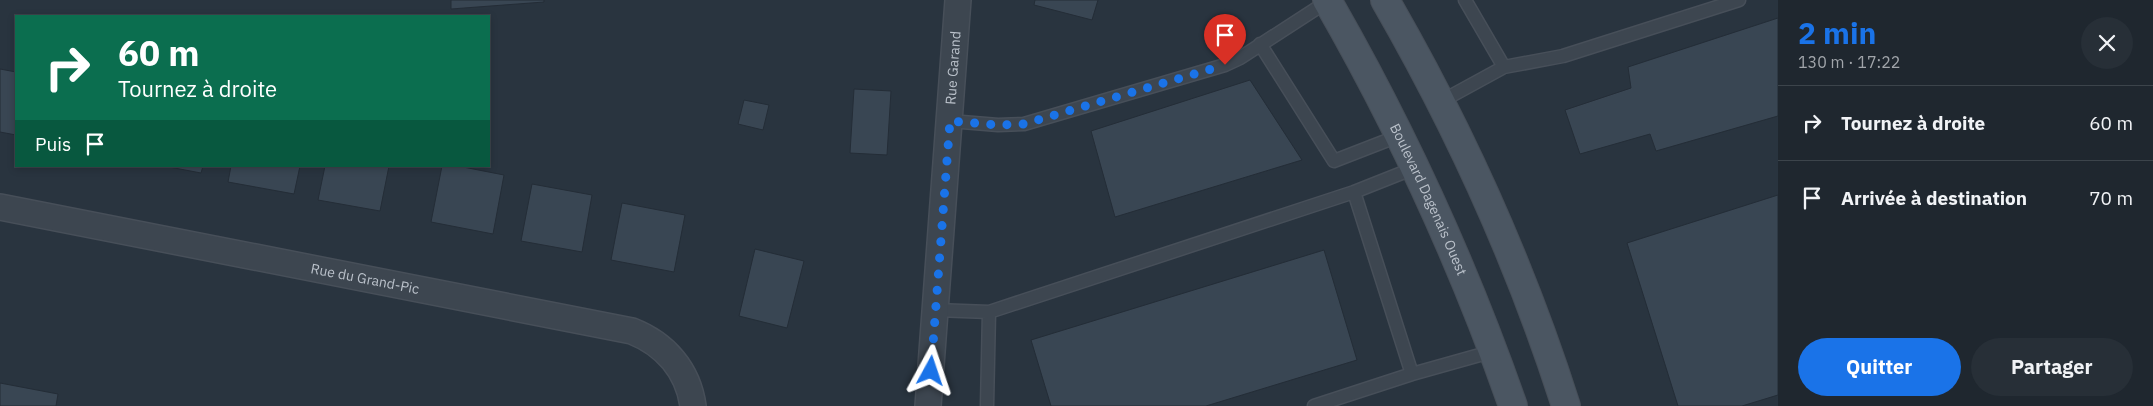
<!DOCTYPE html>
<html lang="fr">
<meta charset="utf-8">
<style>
:root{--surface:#1f272f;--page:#272f37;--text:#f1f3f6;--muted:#a1a5aa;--line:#3c444b;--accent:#1a73e8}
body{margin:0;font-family:"IBM Plex Sans",sans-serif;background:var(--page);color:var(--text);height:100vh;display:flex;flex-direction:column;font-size:19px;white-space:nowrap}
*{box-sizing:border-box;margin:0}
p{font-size:16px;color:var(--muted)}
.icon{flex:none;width:28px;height:28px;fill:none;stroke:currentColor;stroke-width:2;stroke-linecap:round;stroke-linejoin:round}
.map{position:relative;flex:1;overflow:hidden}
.side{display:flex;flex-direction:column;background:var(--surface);width:375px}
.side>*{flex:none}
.top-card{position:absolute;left:15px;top:15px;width:475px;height:152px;border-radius:0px;box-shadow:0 2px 8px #0003,0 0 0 1px var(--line);background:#0b6e4f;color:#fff;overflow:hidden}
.pin{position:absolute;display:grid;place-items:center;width:42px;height:42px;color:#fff;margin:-51px -21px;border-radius:50% 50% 50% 0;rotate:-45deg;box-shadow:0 0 5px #0007}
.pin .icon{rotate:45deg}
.me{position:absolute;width:55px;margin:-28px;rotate:5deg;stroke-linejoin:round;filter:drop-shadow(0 0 4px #0008)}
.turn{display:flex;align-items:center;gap:18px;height:105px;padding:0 20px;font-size:22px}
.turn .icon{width:65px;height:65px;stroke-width:2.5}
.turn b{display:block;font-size:35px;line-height:42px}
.then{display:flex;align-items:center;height:48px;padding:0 20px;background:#0003;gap:10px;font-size:19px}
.round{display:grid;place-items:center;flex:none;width:52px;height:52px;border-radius:26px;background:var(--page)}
.overview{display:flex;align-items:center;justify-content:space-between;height:85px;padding:0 20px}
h1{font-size:30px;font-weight:700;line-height:38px;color:var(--accent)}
.action{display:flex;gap:10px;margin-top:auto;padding:10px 20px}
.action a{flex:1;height:58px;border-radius:30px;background:var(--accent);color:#fff;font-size:20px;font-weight:700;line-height:58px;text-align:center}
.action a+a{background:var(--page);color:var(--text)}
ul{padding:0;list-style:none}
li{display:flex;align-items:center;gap:15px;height:75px;padding:0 20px;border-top:1px solid var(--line)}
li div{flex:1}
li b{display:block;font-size:19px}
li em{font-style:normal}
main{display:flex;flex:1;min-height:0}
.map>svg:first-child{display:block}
.building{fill:#394653;stroke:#242d37}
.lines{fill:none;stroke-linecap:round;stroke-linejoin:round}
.service-casing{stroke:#474f59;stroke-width:15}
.minor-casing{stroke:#474f59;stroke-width:28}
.secondary-casing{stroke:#474f59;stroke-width:30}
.service{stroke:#3d4650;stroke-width:12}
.minor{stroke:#3d4650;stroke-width:25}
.secondary{stroke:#4b5662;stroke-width:28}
.route{stroke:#1a73e8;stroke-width:9;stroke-dasharray:0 16.2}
.labels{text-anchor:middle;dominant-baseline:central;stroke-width:5;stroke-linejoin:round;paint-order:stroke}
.street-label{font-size:14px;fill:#bac1ca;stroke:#222b35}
</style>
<main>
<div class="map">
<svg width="1778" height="406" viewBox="0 0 1778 406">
<rect width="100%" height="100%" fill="#29343f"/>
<path class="building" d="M451 0H544V2L451 9Z
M1035 0H1098L1092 20 1034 5Z
M1778 18V116L1656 151 1650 134 1580 154 1565 110 1631 88 1628 67Z
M0 69 16 72V135L0 132Z
M1250 80 1302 160 1115 217 1091 131Z
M854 89 891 91 887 155 850 153Z
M744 100 769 105 763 130 738 124Z
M164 166H203L201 173Z
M231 166H300L294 194 228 182Z
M325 166H389L380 211 318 200Z
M442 166H458L504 175 493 234 431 222Z
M532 184 592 195 582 252 521 241Z
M1778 195V395L1742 406H1678L1627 243Z
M622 203 685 215 674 272 611 260Z
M755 249 804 261 787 328 739 316Z
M1324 250 1357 360 1206 406H1051L1031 340Z
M0 383 58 394 56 406H0Z"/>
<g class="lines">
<defs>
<path id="service" d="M1260 44 1334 161 1401 135
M1504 67 1563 56 1739 0
M1440 102 1504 67 1465 0
M950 121 998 125 1024 124 1225 65 1240 58 1328 1
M1417 167 1354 192 1412 374 1494 351
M936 310 989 312 987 406
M989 312 1354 192
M1314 406 1412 374"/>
<g id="minor">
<path id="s1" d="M0 207 632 331C665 344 688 370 693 406"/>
<path id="s2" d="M928 406 958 0"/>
</g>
<g id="secondary">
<path id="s3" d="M1327 0C1403 132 1463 263 1513 406"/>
<path d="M1385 0C1459 128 1521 265 1566 406"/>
</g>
</defs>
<use href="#service" class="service-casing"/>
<use href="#minor" class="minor-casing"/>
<use href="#secondary" class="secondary-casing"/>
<use href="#service" class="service"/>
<use href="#minor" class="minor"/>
<use href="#secondary" class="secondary"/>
</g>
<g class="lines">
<path class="route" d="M931 371 950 121 998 125 1024 124 1225 65"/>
</g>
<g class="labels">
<g class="street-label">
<text stroke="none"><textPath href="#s2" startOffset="339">Rue Garand</textPath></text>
<text stroke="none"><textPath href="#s3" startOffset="224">Boulevard Dagenais Ouest</textPath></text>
<text stroke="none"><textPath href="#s1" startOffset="372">Rue du Grand-Pic</textPath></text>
</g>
</g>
</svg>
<div class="pin" style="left:1225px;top:65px;background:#d93025"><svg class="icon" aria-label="arrive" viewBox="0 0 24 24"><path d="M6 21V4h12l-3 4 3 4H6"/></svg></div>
<svg class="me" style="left:931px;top:371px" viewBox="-20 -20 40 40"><path d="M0-17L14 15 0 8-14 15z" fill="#1a73e8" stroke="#fff" stroke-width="4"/></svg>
<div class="top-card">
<div class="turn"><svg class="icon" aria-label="right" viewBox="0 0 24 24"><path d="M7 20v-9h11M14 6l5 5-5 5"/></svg><div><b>60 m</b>Tournez à droite</div></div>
<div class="then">Puis<svg class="icon" aria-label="arrive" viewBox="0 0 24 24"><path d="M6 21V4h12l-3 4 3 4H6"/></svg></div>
</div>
</div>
<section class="side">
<div class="overview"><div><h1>2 min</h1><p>130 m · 17:22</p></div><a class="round"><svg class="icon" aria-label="close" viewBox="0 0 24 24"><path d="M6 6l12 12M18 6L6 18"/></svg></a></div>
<ul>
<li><svg class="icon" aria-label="right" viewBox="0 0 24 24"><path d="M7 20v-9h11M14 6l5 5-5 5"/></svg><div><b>Tournez à droite</b></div><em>60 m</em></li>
<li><svg class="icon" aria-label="arrive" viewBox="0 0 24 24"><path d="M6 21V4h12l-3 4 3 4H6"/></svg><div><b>Arrivée à destination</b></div><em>70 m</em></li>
</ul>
<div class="action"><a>Quitter</a><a>Partager</a></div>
</section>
</main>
